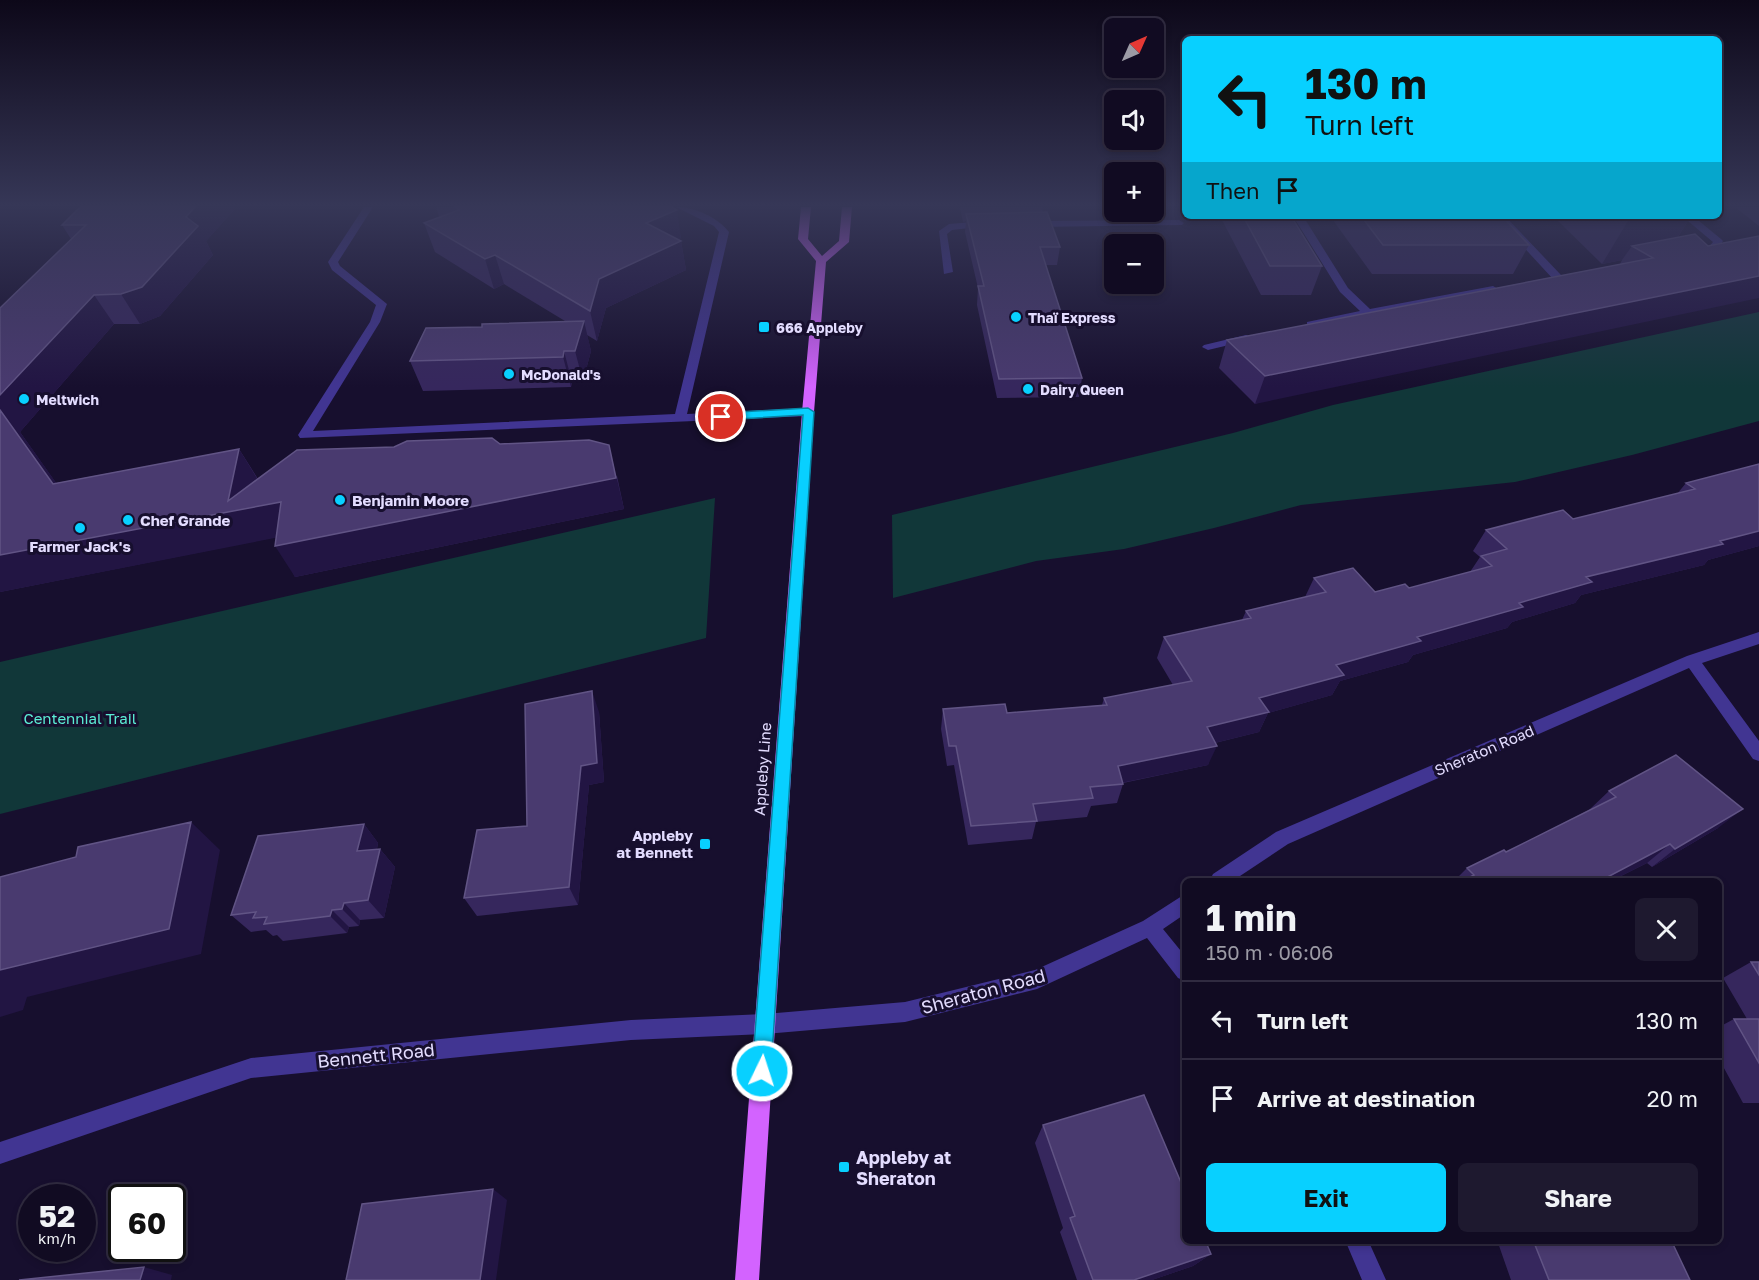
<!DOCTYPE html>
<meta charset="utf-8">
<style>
:root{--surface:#110b22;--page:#1e192f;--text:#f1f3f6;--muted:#9c9ba5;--line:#302b40;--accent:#08d0ff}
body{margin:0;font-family:"Golos Text",sans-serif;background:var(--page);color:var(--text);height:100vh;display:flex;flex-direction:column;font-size:22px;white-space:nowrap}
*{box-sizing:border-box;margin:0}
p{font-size:20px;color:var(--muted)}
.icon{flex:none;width:33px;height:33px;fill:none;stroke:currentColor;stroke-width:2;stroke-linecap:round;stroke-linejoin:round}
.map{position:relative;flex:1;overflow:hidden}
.panel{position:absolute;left:1182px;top:878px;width:540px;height:366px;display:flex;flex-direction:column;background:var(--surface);border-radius:9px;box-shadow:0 3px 9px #0003,0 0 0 2px var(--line)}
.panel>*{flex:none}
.hud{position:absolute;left:1182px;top:36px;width:540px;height:183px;border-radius:9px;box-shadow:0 3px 9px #0003,0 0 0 2px var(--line);background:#08d0ff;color:#111;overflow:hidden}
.needle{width:39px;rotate:45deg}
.fabs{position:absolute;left:1104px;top:18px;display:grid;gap:12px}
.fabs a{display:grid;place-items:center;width:60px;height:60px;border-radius:9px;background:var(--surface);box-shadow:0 3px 9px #0003,0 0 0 2px var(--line);font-size:30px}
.speed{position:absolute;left:18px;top:1184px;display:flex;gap:12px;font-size:30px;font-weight:700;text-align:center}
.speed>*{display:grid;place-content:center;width:78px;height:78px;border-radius:50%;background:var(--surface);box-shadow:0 3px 9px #0003,0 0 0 2px var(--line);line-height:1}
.speed small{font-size:15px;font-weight:400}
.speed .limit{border:3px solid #111;border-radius:9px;background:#fff;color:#111}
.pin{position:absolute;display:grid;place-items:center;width:51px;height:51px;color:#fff;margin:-26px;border:3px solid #fff;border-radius:50%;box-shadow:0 2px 6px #0007}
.me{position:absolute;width:66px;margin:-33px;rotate:4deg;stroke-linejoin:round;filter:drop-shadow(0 0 4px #0008)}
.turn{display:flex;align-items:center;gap:21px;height:126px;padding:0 24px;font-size:27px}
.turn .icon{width:78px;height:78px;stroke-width:2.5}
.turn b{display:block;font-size:42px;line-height:51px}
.then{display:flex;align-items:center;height:57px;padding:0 24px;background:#0003;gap:12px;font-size:22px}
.round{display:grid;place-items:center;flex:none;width:63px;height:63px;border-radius:9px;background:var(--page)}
.overview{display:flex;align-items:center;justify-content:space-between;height:102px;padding:0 24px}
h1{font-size:36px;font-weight:700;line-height:45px}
.primary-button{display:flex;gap:12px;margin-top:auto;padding:12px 24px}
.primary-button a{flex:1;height:69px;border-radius:9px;background:var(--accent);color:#111;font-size:24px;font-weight:700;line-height:69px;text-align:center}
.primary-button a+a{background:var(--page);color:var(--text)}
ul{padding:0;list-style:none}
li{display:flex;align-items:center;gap:18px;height:78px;padding:0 24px;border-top:2px solid var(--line)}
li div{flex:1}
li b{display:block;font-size:22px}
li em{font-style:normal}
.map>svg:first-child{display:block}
.green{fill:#113739}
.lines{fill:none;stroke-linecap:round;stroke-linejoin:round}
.service{fill:#413592;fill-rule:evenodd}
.minor{fill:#413592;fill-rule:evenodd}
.primary{fill:#d363ff;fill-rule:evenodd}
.wall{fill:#36275d}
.shaded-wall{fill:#221543}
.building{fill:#493a6f;stroke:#615485;stroke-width:1.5}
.route{fill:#08d0ff;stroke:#0587a6;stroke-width:1.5}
.poi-dot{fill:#08d0ff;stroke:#170f2e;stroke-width:2}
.labels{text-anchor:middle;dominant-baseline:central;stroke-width:6;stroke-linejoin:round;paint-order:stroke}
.far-poi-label{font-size:14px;font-weight:bold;fill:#e3dcff;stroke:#170f2e;text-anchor:start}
.poi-label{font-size:15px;font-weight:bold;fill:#e3dcff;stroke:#170f2e;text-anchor:start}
.park-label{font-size:15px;fill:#5bedd5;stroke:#170f2e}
.street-label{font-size:15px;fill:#e3dcff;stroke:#170f2e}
.near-street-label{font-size:18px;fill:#e3dcff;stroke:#170f2e}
.near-poi-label{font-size:18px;font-weight:bold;fill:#e3dcff;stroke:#170f2e;text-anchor:start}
</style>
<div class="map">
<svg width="1759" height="1280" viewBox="0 0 1759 1280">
<rect width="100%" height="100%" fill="#170f2e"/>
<path class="green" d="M1759 312V421L1632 455 1515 482 1301 505 1214 528 1124 549 1036 561 893 598 892 515 1233 433 1333 405Z
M715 498 706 638 0 814V662Z"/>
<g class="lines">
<path class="service" d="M364 207H373L338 262 340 266 387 304 380 322 313 431 675 414 719 232 714 226 676 207C695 207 717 217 729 232L687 414 808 408 814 412 808 416 300 438 298 435 370 322 376 305 332 270 328 262Z
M1179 220 1184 223 1182 225 1032 227 1027 224 1032 221Z
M984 221 987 222V226L952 230 947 234 953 272 944 274 939 231 949 224Z"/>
<path class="minor" d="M1293 216H1303L1348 288 1370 309 1493 286 1498 289 1493 292 1307 326V322L1360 311 1340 292Z
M1495 216H1505L1561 275V279H1553Z
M1682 216H1693L1721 239 1723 241 1716 251 1697 254V250L1709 247 1713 242Z
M1246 335 1250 336V340L1208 350 1202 347 1204 345Z
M1759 632V644L1702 663 1759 741V761L1753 759 1689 668 1288 844 1234 880H1210L1213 874 1276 832 1687 656Z
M1185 894V914L1163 929 1185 956V981L1178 978 1147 938 1037 989 905 1022 765 1034 631 1040 251 1078 0 1164V1142L251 1058 631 1020 765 1014 905 1002 1035 970 1143 921Z
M1345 1240H1368L1386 1280H1362Z"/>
<path class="primary" d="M801 207H811L808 239 822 256 839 241 842 207H852L849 242 826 262 814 412 759 1280H735L802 412 816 261 798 239Z"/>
</g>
<path class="wall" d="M80 207H234L235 209 206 241 213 255 160 316 140 324H114L20 432 56 483 239 449 258 479 500 444 617 476 624 509 295 577 276 537 0 592V308L71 239 62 225Z
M436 207H672L681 238 678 239 681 241 686 270 606 308 597 341 587 335 591 351 583 381 572 382 571 387 423 391 410 361 482 327 565 321 504 284 494 289 435 252 424 223 439 217Z
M960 207H1043L1042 212 1060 247 1057 265H1046L1082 378 1079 397 997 398 977 305 978 288 965 232 966 221 963 222Z
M1735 207H1759V226Z
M1220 216H1291L1322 266 1311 295H1261Z
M1330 216H1502L1529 245 1513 274H1372Z
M1553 216H1691L1678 237 1708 246 1255 404 1219 368 1227 340 1620 264 1622 260 1602 264Z
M1759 464V546L1708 560 1704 565 1581 595 1575 603 1512 622 1507 628 1413 655 1408 662 1340 681 1332 695 1268 713 1259 732 1215 743 1208 765 1123 783V784L1117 803 1091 806 1087 817 1036 822 1032 839 968 845 954 765 947 766 941 729 943 709 1007 713 1102 705 1104 698 1173 685 1157 658 1164 637 1242 620 1246 611 1305 597 1314 578 1375 592 1409 588 1470 572 1480 557 1473 551 1486 530 1573 519 1677 494 1686 483Z
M599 712 604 782 589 785 578 905 477 916 464 898 527 826Z
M1609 791 1718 828 1652 867 1647 863 1613 880H1455L1467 868 1506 852 1589 810Z
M364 824 378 843 377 849H380L395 867 384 918 360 920 359 926 349 927 347 933 283 941 277 935 273 936 266 930 251 932 231 915Z
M1751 962H1759V1103H1743L1719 1059V1027L1734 1019H1747L1723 978Z
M1043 1125 1211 1254 1193 1266 1152 1280H1077L1060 1232 1063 1228 1035 1143Z
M1497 1240H1671L1690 1280H1511Z"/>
<path class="shaded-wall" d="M195 207H234L235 209 206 241 213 255 160 316 140 324 121 294 186 217Z
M677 210 681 238 651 252 646 223Z
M1631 216H1691L1668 252 1632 246 1622 260 1602 264Z
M681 241 686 270 606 308 597 341 590 311 599 279Z
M495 255 504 284 494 289 485 259Z
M1759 276V298L1255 404 1265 376Z
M94 295 114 324 20 432 79 515 53 484 0 410V395Z
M584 321 591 351 583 381 575 351Z
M564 351 572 382 571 387 563 357Z
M609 445 624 509 295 577 275 546Z
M239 449 258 480 281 502 300 533 0 592V555L228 501Z
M1759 531V546L1708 560 1704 565 1581 595 1575 603 1512 622 1507 628 1413 655 1408 662 1340 681 1332 695 1268 713 1259 732 1198 747 1207 727 1259 698 1336 665 1417 637 1519 603 1586 577Z
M592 691 599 712 604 782 589 785 578 905 569 887 581 766Z
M1217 746 1208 765 1111 785 1118 766Z
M1743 809 1718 828 1652 867 1675 849Z
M191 822 220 850 201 954 27 997 23 1010 0 1017V970Z
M364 824 378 843 373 870 357 851Z
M1670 844 1647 863 1613 880H1602Z
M380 849 395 867 384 918 368 900Z
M344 903 360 920 359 926 342 909Z
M332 910 349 927 347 933 330 916Z
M493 1189 507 1200 496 1280H480Z
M1211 1254 1193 1266 1152 1280H1134Z
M144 1267 172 1275 171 1280H140Z"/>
<path class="building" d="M80 207H195L186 217 198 226 142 287 121 294 94 295 0 395V308L86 225H62Z
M455 207H672L677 210 646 223 681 241 599 279 590 311 495 255 485 259 424 223 459 210Z
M1047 212 1060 247H1040L1082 378 999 379 978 286H984L966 214Z
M1243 216H1291L1322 266H1270Z
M1361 216H1502L1529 245H1383Z
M1695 234 1708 246 1759 236V276L1265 376 1227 340 1653 258 1632 246Z
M584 321 575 351H564L563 357 410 361 426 328 482 327V324Z
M0 410 53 484 239 449 228 501 297 450 394 447 407 441 492 438 500 444 589 440 609 445 616 478 275 546 281 502 0 555Z
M1759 464V531L1720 541 1723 544 1586 577 1592 582 1519 603 1523 607 1417 637 1421 641 1336 665 1344 675 1259 698 1269 712 1207 727 1217 746 1118 766 1123 784 1090 787 1093 798 1033 804 1037 821 971 826 956 746H949L943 709 1005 704 1007 713 1107 705 1104 698 1192 681 1164 637 1251 618 1246 611 1326 592 1314 578 1353 568 1375 592 1405 584 1409 588 1492 566 1481 556 1507 549 1486 530 1563 510 1573 519 1695 489 1686 483Z
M592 691 597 763 581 766 569 887 464 898 477 830 527 826 525 704Z
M1676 755 1743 809 1675 849 1670 844 1602 880H1464L1474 875 1467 868 1504 850 1506 852 1616 797 1609 791Z
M191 822 169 929 0 970V877L76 857 78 847Z
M364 824 357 851 380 849 368 900 344 903 342 909 332 910 330 916 264 924 267 917 253 918 256 912 231 915 258 836Z
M1751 962H1759V975Z
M1734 1019H1759V1063Z
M1144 1095 1185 1192V1240H1205L1211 1254 1134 1280H1093L1070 1218 1075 1216 1043 1125Z
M493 1189 480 1280H346L362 1204Z
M1533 1240H1671L1690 1280H1549Z
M144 1267 140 1280H19Z"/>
<linearGradient id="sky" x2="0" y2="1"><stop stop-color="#0d0819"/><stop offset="0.53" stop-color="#363757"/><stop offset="1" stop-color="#363757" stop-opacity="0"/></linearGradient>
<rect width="1759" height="387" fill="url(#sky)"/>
<path class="route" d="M808 408 814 412 771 1071 768 1077 762 1080 755 1077 752 1071 803 415 721 420 716 417 721 413Z"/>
<g class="poi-dot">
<circle cx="1016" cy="317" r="6"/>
<rect x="758" y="321" width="12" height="12" rx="3"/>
<circle cx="509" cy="374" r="6"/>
<circle cx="1028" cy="389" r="6"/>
<circle cx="24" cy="399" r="6"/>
<circle cx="340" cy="500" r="6"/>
<circle cx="128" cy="520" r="6"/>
<circle cx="80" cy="528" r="6"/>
<rect x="699" y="838" width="12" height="12" rx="3"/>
<rect x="838" y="1161" width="12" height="12" rx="3"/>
</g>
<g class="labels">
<g class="far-poi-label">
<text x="1028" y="317">Thaï Express</text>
<text x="776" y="327">666 Appleby</text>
<text x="521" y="374">McDonald's</text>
<text x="1040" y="389">Dairy Queen</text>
<text x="36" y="399">Meltwich</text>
</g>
<g class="poi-label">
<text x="352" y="500">Benjamin Moore</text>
<text x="140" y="520">Chef Grande</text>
<text x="80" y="546" text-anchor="middle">Farmer Jack's</text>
<text x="693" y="835" text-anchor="end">Appleby<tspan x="693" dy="17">at Bennett</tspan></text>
</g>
<g class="park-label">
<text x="80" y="718">Centennial Trail</text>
</g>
<g class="street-label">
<text transform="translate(1484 750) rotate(-23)">Sheraton Road</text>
<text transform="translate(762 769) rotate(-86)">Appleby Line</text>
</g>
<g class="near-street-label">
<text transform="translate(983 991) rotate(-15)">Sheraton Road</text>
<text transform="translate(376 1055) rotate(-6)">Bennett Road</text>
</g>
<g class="near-poi-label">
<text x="856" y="1157">Appleby at<tspan x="856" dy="21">Sheraton</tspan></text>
</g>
</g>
</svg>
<div class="fabs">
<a><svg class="needle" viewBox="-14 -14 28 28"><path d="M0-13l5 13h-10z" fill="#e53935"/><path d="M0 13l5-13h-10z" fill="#9c9ba5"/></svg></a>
<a><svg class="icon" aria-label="sound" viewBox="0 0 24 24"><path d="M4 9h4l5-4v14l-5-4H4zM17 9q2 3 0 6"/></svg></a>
<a>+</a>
<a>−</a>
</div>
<div class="speed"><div>52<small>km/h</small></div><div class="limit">60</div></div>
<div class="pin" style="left:721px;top:417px;background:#d93025"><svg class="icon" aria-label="arrive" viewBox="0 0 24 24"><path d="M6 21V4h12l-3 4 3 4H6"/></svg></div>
<svg class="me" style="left:762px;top:1071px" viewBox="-20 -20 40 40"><circle r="17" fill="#08d0ff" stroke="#fff" stroke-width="3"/><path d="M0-11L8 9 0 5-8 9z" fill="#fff"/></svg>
<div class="hud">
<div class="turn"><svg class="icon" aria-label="left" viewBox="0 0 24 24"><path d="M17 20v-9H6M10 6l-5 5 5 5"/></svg><div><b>130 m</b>Turn left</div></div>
<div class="then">Then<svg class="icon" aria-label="arrive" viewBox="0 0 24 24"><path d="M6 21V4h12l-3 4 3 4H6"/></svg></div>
</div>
<section class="panel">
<div class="overview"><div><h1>1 min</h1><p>150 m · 06:06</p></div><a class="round"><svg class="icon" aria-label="close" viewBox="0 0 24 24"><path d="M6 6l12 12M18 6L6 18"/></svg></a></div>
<ul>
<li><svg class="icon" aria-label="left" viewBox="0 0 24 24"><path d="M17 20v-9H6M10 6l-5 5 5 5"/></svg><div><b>Turn left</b></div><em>130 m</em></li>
<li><svg class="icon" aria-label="arrive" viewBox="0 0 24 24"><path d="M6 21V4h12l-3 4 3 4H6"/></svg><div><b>Arrive at destination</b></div><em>20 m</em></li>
</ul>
<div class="primary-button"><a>Exit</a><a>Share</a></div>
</section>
</div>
